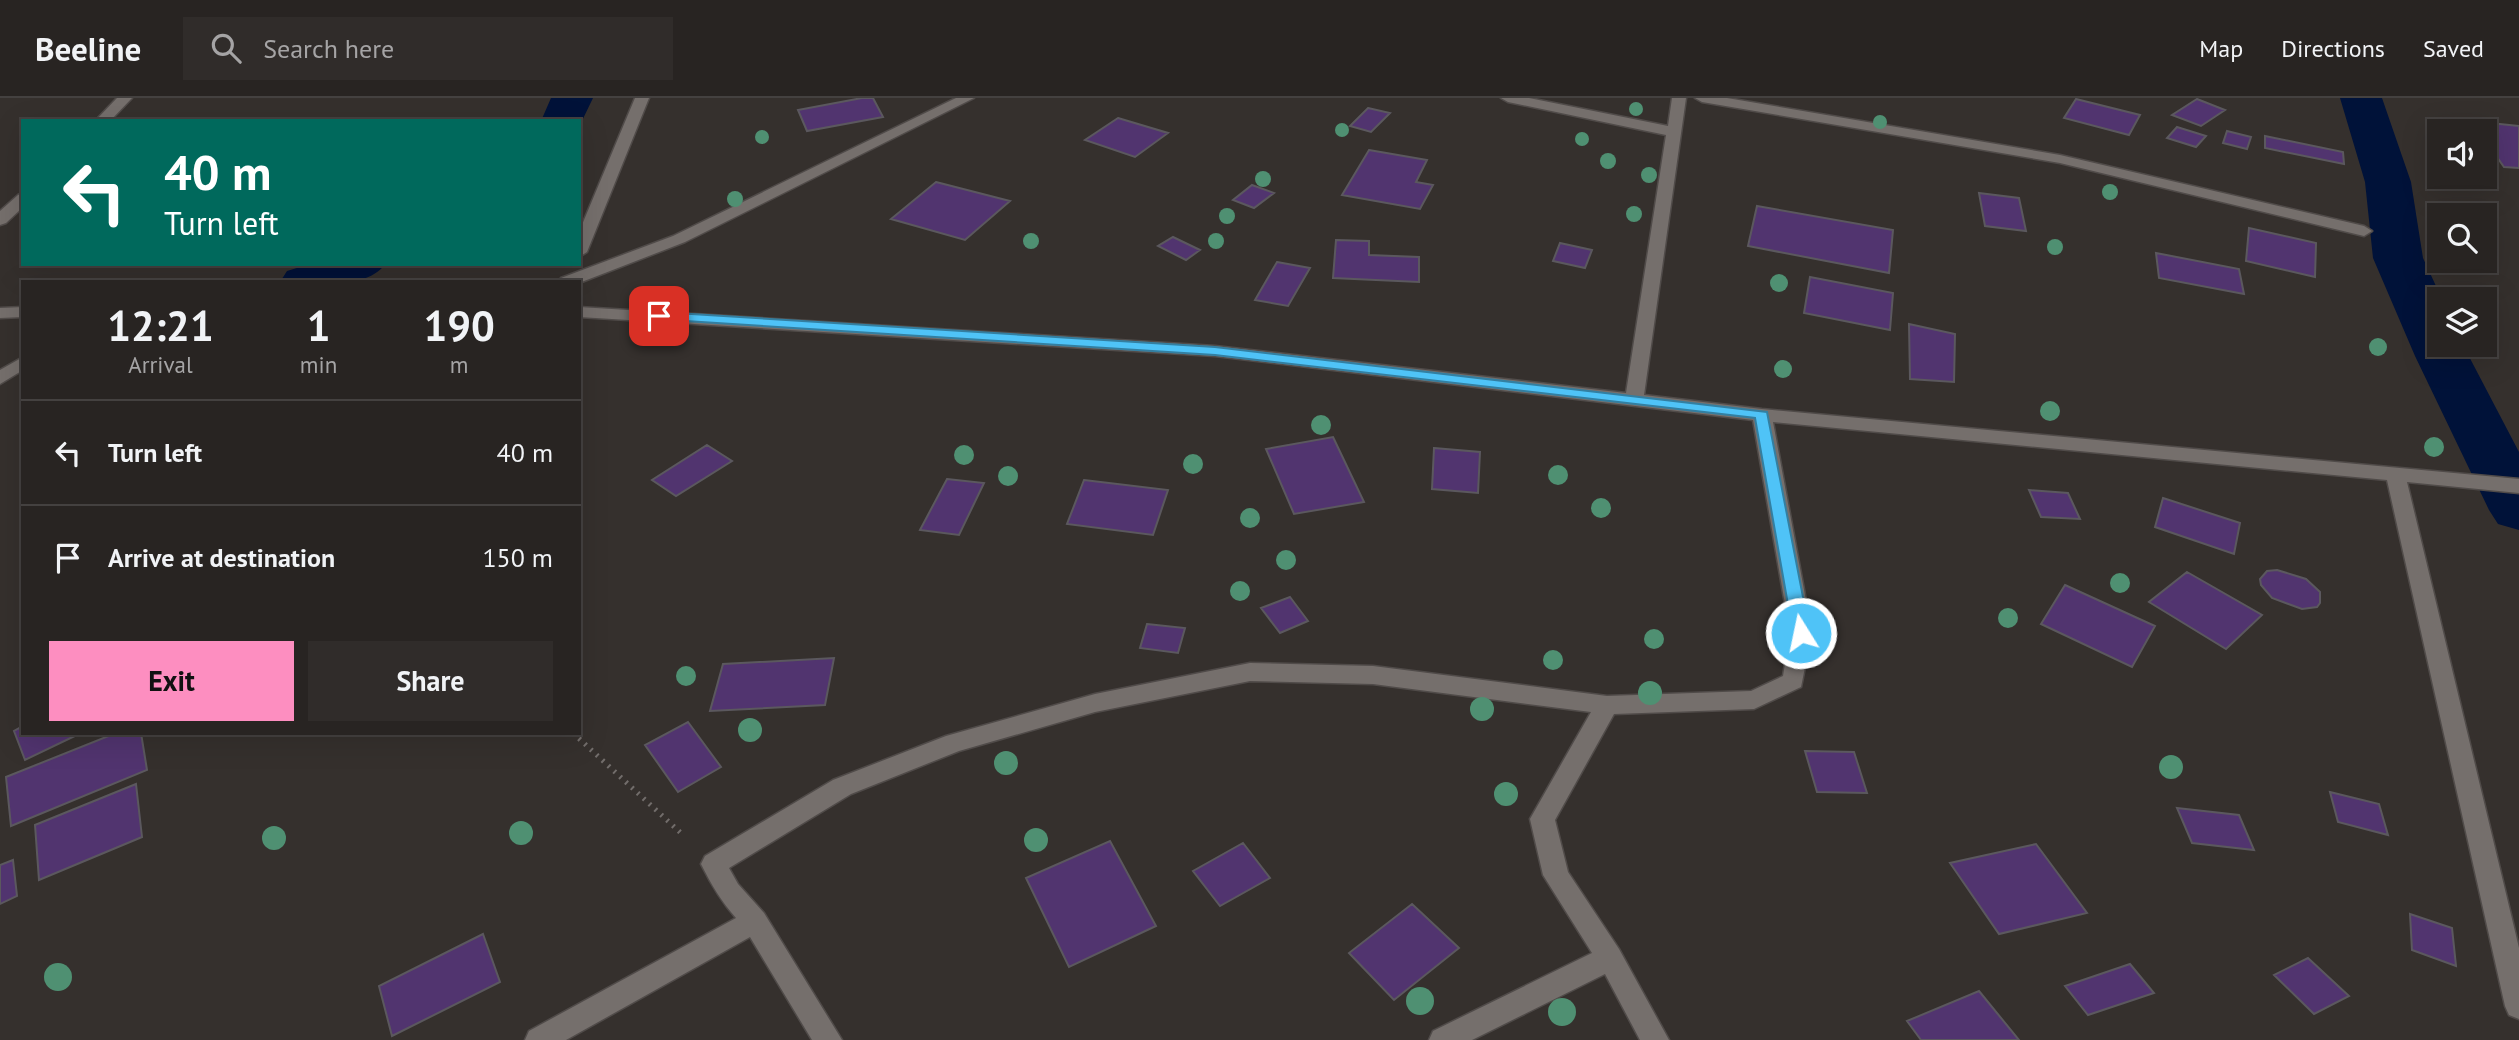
<!DOCTYPE html>
<style>
:root{--surface:#282422;--page:#302c2a;--text:#f1f3f6;--muted:#a5a4a5;--line:#444140;--accent:#fd8ec0}
body{margin:0;font-family:"PT Sans",sans-serif;background:var(--page);color:var(--text);height:100vh;display:flex;flex-direction:column;font-size:26px;white-space:nowrap}
*{box-sizing:border-box;margin:0}
p{font-size:23px;color:var(--muted)}
.icon{flex:none;width:38px;height:38px;fill:none;stroke:currentColor;stroke-width:2;stroke-linecap:round;stroke-linejoin:round}
.map{position:relative;flex:1;overflow:hidden}
.side{position:absolute;left:21px;top:182px;width:560px;height:455px;display:flex;flex-direction:column;background:var(--surface);border-radius:0px;box-shadow:0 7px 28px #0002,0 0 0 2px var(--line)}
.side>*{flex:none}
.top-card{position:absolute;left:21px;top:21px;width:560px;height:147px;border-radius:0px;box-shadow:0 7px 28px #0002,0 0 0 2px var(--line);background:#00695c;color:#fff;overflow:hidden}
.buttons{position:absolute;left:2427px;top:21px;display:grid;gap:14px}
.buttons a{display:grid;place-items:center;width:70px;height:70px;border-radius:0px;background:var(--surface);box-shadow:0 7px 28px #0002,0 0 0 2px var(--line);font-size:35px}
.pin{position:absolute;display:grid;place-items:center;width:60px;height:60px;color:#fff;margin:-30px;border-radius:14px;box-shadow:0 4px 10px #0006}
.me{position:absolute;width:77px;margin:-38px;rotate:350deg;stroke-linejoin:round;filter:drop-shadow(0 0 5px #0008)}
.turn{display:flex;align-items:center;gap:24px;height:147px;padding:0 28px;font-size:32px}
.turn .icon{width:91px;height:91px;stroke-width:2.5}
.turn b{display:block;font-size:49px;line-height:60px}
.eta{display:flex;justify-content:space-evenly;align-items:center;height:119px;text-align:center}
.eta b{font-size:42px;font-weight:700;line-height:49px}
.action{display:flex;gap:14px;margin-top:auto;padding:14px 28px}
.action a{flex:1;height:80px;border-radius:0px;background:var(--accent);color:#111;font-size:28px;font-weight:700;line-height:80px;text-align:center}
.action a+a{background:var(--page);color:var(--text)}
ul{padding:0;list-style:none}
li{display:flex;align-items:center;gap:21px;height:105px;padding:0 28px;border-top:2px solid var(--line)}
li div{flex:1}
li b{display:block;font-size:26px}
li em{font-style:normal}
header{display:flex;align-items:center;gap:42px;box-sizing:border-box;height:98px;padding:0 35px;background:var(--surface);border-bottom:2px solid var(--line)}
header strong{font-size:33px}
nav{display:flex;gap:38px;margin-inline-start:auto;font-size:24px}
.search{width:490px;height:63px;background:var(--page);display:flex;align-items:center;gap:18px;box-sizing:border-box;padding:0 24px;border-radius:0px;color:var(--muted);font-size:26px}
.map>svg:first-child{display:block}
.lines{fill:none;stroke-linecap:round;stroke-linejoin:round}
.canal{fill:#001239;fill-rule:evenodd}
.building{fill:#51346f;stroke:#5b585e;stroke-width:2}
.minor-casing{stroke:#504b49;stroke-width:3}
.path{stroke:#726d6b;stroke-width:5;stroke-dasharray:2 6;stroke-linecap:butt}
.minor{fill:#756f6c;fill-rule:evenodd}
.tree{fill:#4f9072}
.route{fill:#4fc3f7;stroke:#337fa1;stroke-width:2}
</style>
<header>
<strong>Beeline</strong>
<div class="search"><svg class="icon" aria-label="search" viewBox="0 0 24 24"><circle cx="10" cy="10" r="6"/><path d="M15 15l6 6"/></svg>Search here</div>
<nav><a>Map</a><a>Directions</a><a>Saved</a></nav>
</header>
<div class="map">
<svg width="2519" height="942" viewBox="0 0 2519 942">
<rect width="100%" height="100%" fill="#35302d"/>
<g class="lines">
<path class="canal" d="M551 0H593L579 29V23H541Z
M2340 0H2382L2411 84 2423 160 2442 201H2440V247H2463L2519 354V432L2498 426 2489 412 2415 258 2373 160 2365 84Z
M310 166H385C367 193 310 184 280 184L287 173Z"/>
</g>
<path class="building" d="M862 0H873L883 19 807 33 798 12Z
M2076 1 2140 17 2129 37 2064 20Z
M2197 1 2225 12 2201 28 2172 17Z
M1368 10 1390 15 1371 34 1350 28Z
M1118 20 1168 35 1135 59 1085 42Z
M2471 23 2519 28V70L2504 69 2485 42V33H2479Z
M2177 29 2206 38 2196 49 2167 40Z
M2227 33 2251 39 2247 51 2223 45Z
M2265 38 2343 54 2344 66 2265 50Z
M1369 52 1427 62 1416 84 1433 87 1420 111 1342 97Z
M936 84 1010 103 965 142 891 121Z
M1252 87 1274 95 1254 110 1233 102Z
M1979 95 2019 100 2026 133 1985 128Z
M1757 108 1893 132 1889 175 1748 148Z
M2249 130 2316 145 2315 179 2246 163Z
M1173 139 1200 152 1186 162 1158 148Z
M1336 142 1369 143V157L1419 159V184L1333 180Z
M1560 145 1592 152 1585 170 1553 163Z
M2156 155 2239 171 2244 196 2159 180Z
M1277 164 1310 170 1288 208 1255 202Z
M1810 179 1893 195 1890 232 1804 215Z
M1909 226 1955 236 1954 284 1910 281Z
M1333 339 1364 404 1294 416 1266 351Z
M707 347 732 363 676 398 652 382Z
M1434 350 1480 354 1478 395 1432 391Z
M947 381 984 385 959 437 920 432Z
M1084 382 1168 392 1153 437 1067 426Z
M2029 392 2068 395 2080 421 2041 419Z
M2163 400 2240 425 2234 456 2155 429Z
M2277 472 2306 481 2320 494V505L2317 509 2302 511 2272 500 2261 487 2260 481 2267 473Z
M2187 474 2262 517 2226 551 2149 504Z
M2065 487 2155 528 2132 569 2041 526Z
M1290 499 1308 523 1280 535 1261 510Z
M1147 526 1185 530 1178 555 1140 550Z
M834 560 825 607 710 613 723 566Z
M688 624 721 669 678 694 645 647Z
M23 628V635H81L25 662 14 633Z
M116 635H141L147 672 11 728 6 679Z
M1805 653 1854 654 1867 695 1817 694Z
M136 686 142 739 39 782 35 727Z
M2330 694 2379 706 2388 737 2338 724Z
M2177 710 2239 717 2254 752 2192 745Z
M1110 743 1156 828 1069 869 1026 780Z
M1243 745 1270 780 1220 808 1193 773Z
M2036 746 2087 815 1999 836 1950 765Z
M13 762 17 798 0 806V767Z
M1412 806 1459 850 1394 902 1349 855Z
M2410 816 2452 830 2456 868 2412 852Z
M483 836 500 884 392 938 379 888Z
M2308 860 2349 898 2314 916 2274 877Z
M2130 866 2154 895 2088 917 2065 888Z
M1979 893 2019 942H1921L1907 923Z"/>
<g class="lines">
<defs>
<path id="minor" d="M117 0H132L110 23H95Z
M635 0H649L587 154 579 159V134Z
M956 0H974L685 144 579 185 559 184 561 180 673 138Z
M1501 0H1529L1668 28 1672 0H1686L1644 297 1762 311 2519 381V395L2407 384 2519 850V921L2509 917 2505 908 2387 382 1773 324 1812 535 1801 589 1754 611 1614 616 1555 722 1568 774 1619 851 1669 942H1640L1605 876 1472 942H1429L1433 933 1592 855 1543 777 1530 721 1591 614 1373 586 1250 583 1095 614 959 653 851 696 729 770 738 786 764 815 842 942H812L750 839 566 942H525L529 933 736 820C721 803 711 786 701 766L705 758 833 682 946 638 1095 596 1250 565 1373 568 1607 598 1751 593 1783 578 1790 535 1753 322 1215 258 579 219V209L1215 248 1626 295 1666 37 1508 4Z
M1695 0H1727L2060 57 2364 128 2372 133 2364 138 2060 65 1702 4Z
M23 95V109L6 125 0 127V113L18 97Z
M23 209V219L0 220V210Z
M23 259V272L0 286V272Z"/>
</defs>
<use href="#minor" class="minor-casing"/>
<path class="path" d="M573 635 683 737"/>
<use href="#minor" class="minor"/>
</g>
<g class="tree">
<circle cx="1636" cy="11" r="7"/>
<circle cx="1880" cy="24" r="7"/>
<circle cx="1342" cy="32" r="7"/>
<circle cx="762" cy="39" r="7"/>
<circle cx="1582" cy="41" r="7"/>
<circle cx="1608" cy="63" r="8"/>
<circle cx="1649" cy="77" r="8"/>
<circle cx="1263" cy="81" r="8"/>
<circle cx="2110" cy="94" r="8"/>
<circle cx="735" cy="101" r="8"/>
<circle cx="1634" cy="116" r="8"/>
<circle cx="1227" cy="118" r="8"/>
<circle cx="1031" cy="143" r="8"/>
<circle cx="1216" cy="143" r="8"/>
<circle cx="2055" cy="149" r="8"/>
<circle cx="1779" cy="185" r="9"/>
<circle cx="2378" cy="249" r="9"/>
<circle cx="1783" cy="271" r="9"/>
<circle cx="2050" cy="313" r="10"/>
<circle cx="1321" cy="327" r="10"/>
<circle cx="2434" cy="349" r="10"/>
<circle cx="964" cy="357" r="10"/>
<circle cx="1193" cy="366" r="10"/>
<circle cx="1558" cy="377" r="10"/>
<circle cx="1008" cy="378" r="10"/>
<circle cx="1601" cy="410" r="10"/>
<circle cx="1250" cy="420" r="10"/>
<circle cx="1286" cy="462" r="10"/>
<circle cx="2120" cy="485" r="10"/>
<circle cx="1240" cy="493" r="10"/>
<circle cx="2008" cy="520" r="10"/>
<circle cx="1654" cy="541" r="10"/>
<circle cx="1553" cy="562" r="10"/>
<circle cx="686" cy="578" r="10"/>
<circle cx="1650" cy="595" r="12"/>
<circle cx="1482" cy="611" r="12"/>
<circle cx="750" cy="632" r="12"/>
<circle cx="1006" cy="665" r="12"/>
<circle cx="2171" cy="669" r="12"/>
<circle cx="1506" cy="696" r="12"/>
<circle cx="521" cy="735" r="12"/>
<circle cx="274" cy="740" r="12"/>
<circle cx="1036" cy="742" r="12"/>
<circle cx="58" cy="879" r="14"/>
<circle cx="1420" cy="903" r="14"/>
<circle cx="1562" cy="914" r="14"/>
</g>
<path class="route" d="M659 214 1215 249 1767 314 1810 535 1801 541 1793 535 1755 320 1215 257 654 221 652 218Z"/>
</svg>
<div class="buttons">
<a><svg class="icon" aria-label="sound" viewBox="0 0 24 24"><path d="M4 9h4l5-4v14l-5-4H4zM17 9q2 3 0 6"/></svg></a>
<a><svg class="icon" aria-label="search" viewBox="0 0 24 24"><circle cx="10" cy="10" r="6"/><path d="M15 15l6 6"/></svg></a>
<a><svg class="icon" aria-label="layers" viewBox="0 0 24 24"><path d="M12 4l9 5-9 5-9-5zM3 14l9 5 9-5"/></svg></a>
</div>
<div class="pin" style="left:659px;top:218px;background:#d93025"><svg class="icon" aria-label="arrive" viewBox="0 0 24 24"><path d="M6 21V4h12l-3 4 3 4H6"/></svg></div>
<svg class="me" style="left:1801px;top:535px" viewBox="-20 -20 40 40"><circle r="17" fill="#4fc3f7" stroke="#fff" stroke-width="3"/><path d="M0-11L8 9 0 5-8 9z" fill="#fff"/></svg>
<div class="top-card">
<div class="turn"><svg class="icon" aria-label="left" viewBox="0 0 24 24"><path d="M17 20v-9H6M10 6l-5 5 5 5"/></svg><div><b>40 m</b>Turn left</div></div>
</div>
<section class="side">
<div class="eta">
<div><b>12:21</b><p>Arrival</p></div>
<div><b>1</b><p>min</p></div>
<div><b>190</b><p>m</p></div>
</div>
<ul>
<li><svg class="icon" aria-label="left" viewBox="0 0 24 24"><path d="M17 20v-9H6M10 6l-5 5 5 5"/></svg><div><b>Turn left</b></div><em>40 m</em></li>
<li><svg class="icon" aria-label="arrive" viewBox="0 0 24 24"><path d="M6 21V4h12l-3 4 3 4H6"/></svg><div><b>Arrive at destination</b></div><em>150 m</em></li>
</ul>
<div class="action"><a>Exit</a><a>Share</a></div>
</section>
</div>
